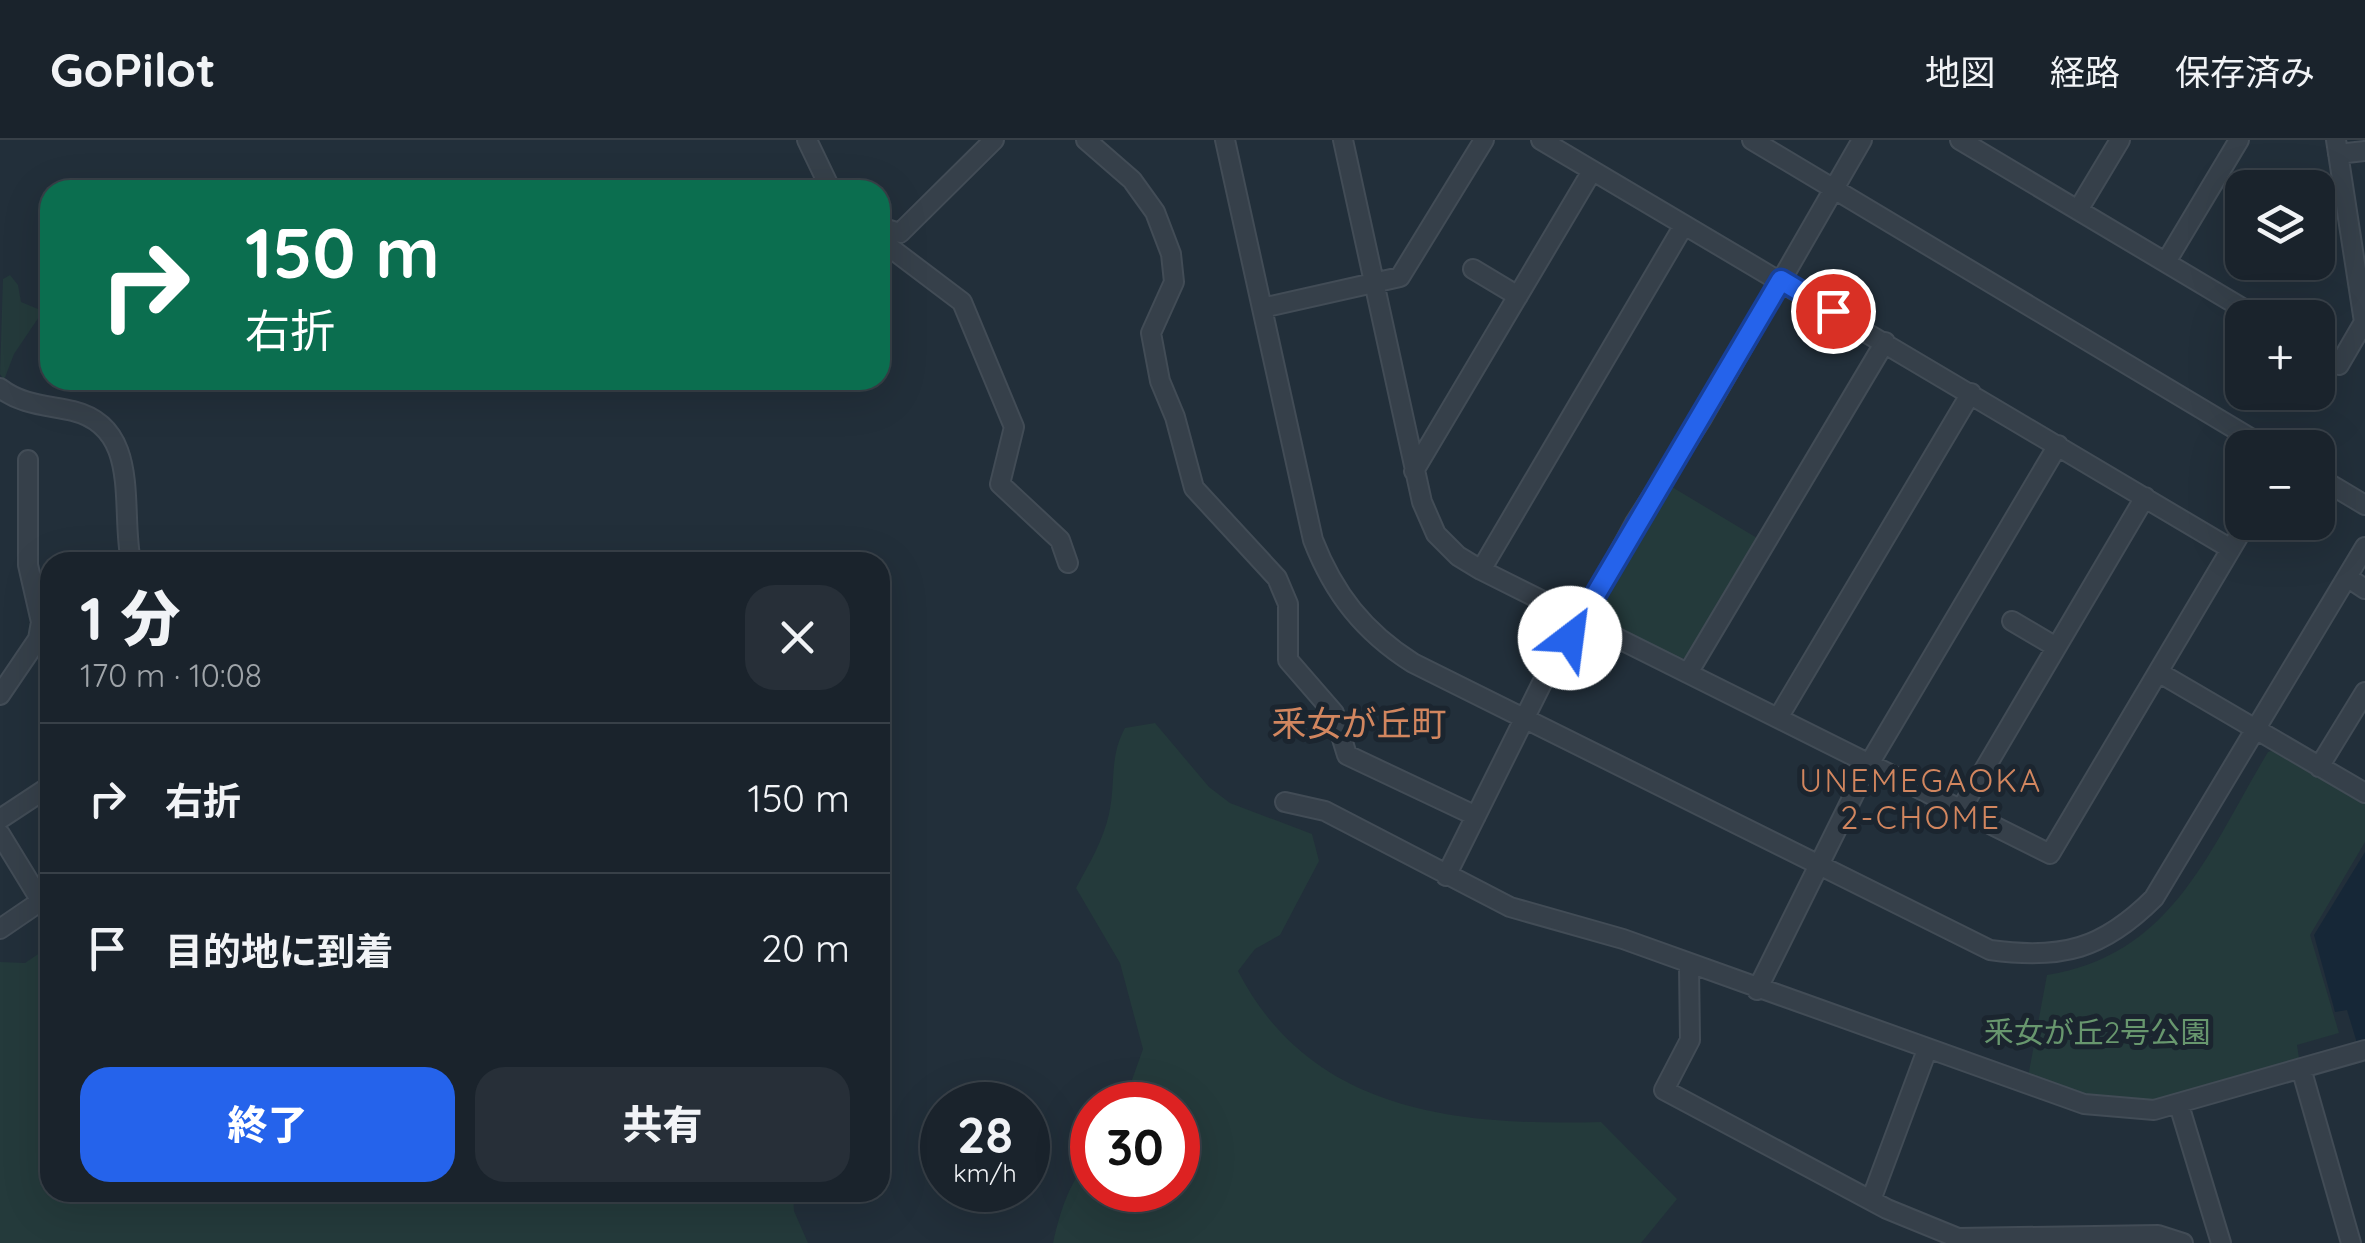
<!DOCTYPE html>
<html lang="ja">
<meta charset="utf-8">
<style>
:root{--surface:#1a232c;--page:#272f38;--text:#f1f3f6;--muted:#9fa4a9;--line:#384048;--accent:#2563eb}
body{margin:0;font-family:Quicksand,"Noto Sans JP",sans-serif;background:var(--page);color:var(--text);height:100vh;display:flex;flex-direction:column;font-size:38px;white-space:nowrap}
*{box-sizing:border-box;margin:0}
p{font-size:32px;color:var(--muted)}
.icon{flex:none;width:55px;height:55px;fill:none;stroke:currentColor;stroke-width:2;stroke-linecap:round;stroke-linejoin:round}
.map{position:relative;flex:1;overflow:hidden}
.panel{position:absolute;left:40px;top:412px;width:850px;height:650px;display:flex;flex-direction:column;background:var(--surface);border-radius:30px;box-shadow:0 10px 40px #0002,0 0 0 2px var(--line)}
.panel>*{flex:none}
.hud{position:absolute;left:40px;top:40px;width:850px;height:210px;border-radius:30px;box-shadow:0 10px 40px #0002,0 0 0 2px var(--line);background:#0b6e4f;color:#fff;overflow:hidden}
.controls{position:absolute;left:2225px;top:30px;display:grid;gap:20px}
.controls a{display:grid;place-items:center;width:110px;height:110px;border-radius:20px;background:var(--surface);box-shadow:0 10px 40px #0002,0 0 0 2px var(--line);font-size:50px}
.speed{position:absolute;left:920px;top:942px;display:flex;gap:20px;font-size:50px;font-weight:700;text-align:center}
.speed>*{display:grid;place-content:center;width:130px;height:130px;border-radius:50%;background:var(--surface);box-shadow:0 10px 40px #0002,0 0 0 2px var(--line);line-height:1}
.speed small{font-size:25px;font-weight:400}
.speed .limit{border:15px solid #d22;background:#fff;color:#111}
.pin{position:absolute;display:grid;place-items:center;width:85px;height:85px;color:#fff;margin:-42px;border:5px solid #fff;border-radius:50%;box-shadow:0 2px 10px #0007}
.me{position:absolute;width:110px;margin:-55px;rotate:30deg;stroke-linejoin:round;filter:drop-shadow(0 0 8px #0008)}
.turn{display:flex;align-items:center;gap:35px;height:210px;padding:0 40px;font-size:45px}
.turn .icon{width:130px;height:130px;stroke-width:2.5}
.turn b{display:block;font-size:70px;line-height:85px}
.round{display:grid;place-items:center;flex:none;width:105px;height:105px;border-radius:30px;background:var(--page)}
.overview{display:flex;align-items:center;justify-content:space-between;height:170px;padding:0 40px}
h1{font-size:60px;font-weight:800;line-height:75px}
.cta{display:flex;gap:20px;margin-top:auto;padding:20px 40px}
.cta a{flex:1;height:115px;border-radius:30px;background:var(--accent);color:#fff;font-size:40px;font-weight:800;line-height:115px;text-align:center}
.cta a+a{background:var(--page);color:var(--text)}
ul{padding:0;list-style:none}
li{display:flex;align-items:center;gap:30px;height:150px;padding:0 40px;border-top:2px solid var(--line)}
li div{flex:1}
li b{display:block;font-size:38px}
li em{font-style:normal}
header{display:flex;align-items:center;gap:60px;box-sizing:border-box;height:140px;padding:0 50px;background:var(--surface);border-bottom:2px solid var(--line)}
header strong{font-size:48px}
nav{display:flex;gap:55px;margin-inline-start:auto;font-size:35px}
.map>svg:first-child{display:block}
.green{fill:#243a3b}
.water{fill:#162737}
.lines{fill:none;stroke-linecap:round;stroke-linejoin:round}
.minor-casing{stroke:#424c56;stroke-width:22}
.minor{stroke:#36404a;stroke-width:18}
.route-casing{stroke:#184099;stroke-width:25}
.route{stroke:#2563eb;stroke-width:18}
.labels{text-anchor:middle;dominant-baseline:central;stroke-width:10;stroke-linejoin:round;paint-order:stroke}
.park-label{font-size:30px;fill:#68976e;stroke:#1b252f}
.neighbourhood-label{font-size:32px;letter-spacing:2.5px;fill:#d2865f;stroke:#1b252f}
.quarter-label{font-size:35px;fill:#d2865f;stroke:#1b252f}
</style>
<header>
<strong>GoPilot</strong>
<nav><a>地図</a><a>経路</a><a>保存済み</a></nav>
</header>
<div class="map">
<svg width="2365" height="1103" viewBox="0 0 2365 1103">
<rect width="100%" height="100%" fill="#222f3a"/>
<path class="green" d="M10 135 18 145 21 162 43 171 14 214 4 240 0 234 3 139Z
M1672 347 1757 398 1689 516 1677 520 1602 481 1599 472Z
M1155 583 1209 647 1230 663 1312 694 1319 721 1280 795 1255 809 1238 831C1311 973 1458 986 1601 982L1677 1059 1641 1103H1053C1061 1068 1069 1043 1092 1016V1050H1178V965H1123L1143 909 1120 823 1076 748C1089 724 1103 701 1109 674 1116 642 1109 617 1125 588Z
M2274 610 2365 664V702L2310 795 2339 893 2297 905 2299 918C2235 939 2171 970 2102 960 2078 957 2052 945 2028 937L2047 835C2173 815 2209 710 2268 612Z
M50 806V1052L793 1053 794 1071 808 1103H0V822L25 823Z"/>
<path class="water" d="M2365 712V901L2357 903 2347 870 2335 872 2314 795Z"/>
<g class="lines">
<defs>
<path id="minor" d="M807 0 831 50
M1086 0 1132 40 1155 72 1171 114 1174 142 1151 193 1160 241 1175 277 1194 348 1277 438 1288 464V520L1334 573 1347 615 1476 676
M1225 0 1313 400C1334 454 1364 492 1413 523L1990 810C2062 820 2103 809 2154 758L2365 407
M1343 0 1422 362 1436 394 1458 416 1481 430 2050 714 2247 382
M1541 0 2231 409
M1752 0 2267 308
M1960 0 2259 178
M2338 14 2365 11
M2078 70 2120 0
M880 87 900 93 994 0
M880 100 962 162 1014 287 1000 344 1060 400 1068 423
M2166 122 2239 0
M1473 129 1518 156
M1262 168 1400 137 1484 0
M2318 212 2339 225 2364 182 2336 0
M0 248C22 265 46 265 73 271 142 288 120 368 131 422
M28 320V425L41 482
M1414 331 1592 31
M2318 337 2365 365
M1481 430 1684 85
M2347 437 2365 449
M2012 481 2056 507
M2158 532 2365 653
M1688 533 1885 202
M0 555 38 499 41 482 50 481
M1778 578 1971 253
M2319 627 2365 552
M1285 662 1325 671 1510 767 1623 799 2084 964 2154 970 2365 910
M1961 669 2145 357
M0 679 50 646
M0 694 41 761 0 789
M1446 736 1549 529 1557 528 1635 383 1702 278 1862 0
M1689 826 1690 900 1664 950 1887 1069 1958 1098 2158 1095 2183 1103
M1757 850 1869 624 2058 305
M2301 928 2351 1103
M2179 965 2221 1103
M1871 1060 1927 910"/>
</defs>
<use href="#minor" class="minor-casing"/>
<use href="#minor" class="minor"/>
</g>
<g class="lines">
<defs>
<path id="route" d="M1570 498 1781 140 1833 171"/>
</defs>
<use href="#route" class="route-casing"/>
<use href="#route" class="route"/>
</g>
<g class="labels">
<g class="park-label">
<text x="2097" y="892">釆女が丘2号公園</text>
</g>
<g class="neighbourhood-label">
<text x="1921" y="640">UNEMEGAOKA<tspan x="1921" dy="37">2-CHOME</tspan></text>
</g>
<g class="quarter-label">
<text x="1359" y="583">釆女が丘町</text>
</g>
</g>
</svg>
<div class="controls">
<a><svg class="icon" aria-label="layers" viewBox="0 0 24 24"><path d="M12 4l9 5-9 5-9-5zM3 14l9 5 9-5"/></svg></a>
<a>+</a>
<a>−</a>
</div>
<div class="speed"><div>28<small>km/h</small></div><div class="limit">30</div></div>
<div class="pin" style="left:1833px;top:171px;background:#d93025"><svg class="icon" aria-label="arrive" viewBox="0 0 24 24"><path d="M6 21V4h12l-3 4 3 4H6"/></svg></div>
<svg class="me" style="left:1570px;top:498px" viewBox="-20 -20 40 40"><circle r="19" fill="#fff"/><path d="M0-13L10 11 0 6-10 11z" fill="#2563eb"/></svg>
<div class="hud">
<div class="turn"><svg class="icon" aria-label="right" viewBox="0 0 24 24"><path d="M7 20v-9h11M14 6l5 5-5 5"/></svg><div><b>150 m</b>右折</div></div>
</div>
<section class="panel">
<div class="overview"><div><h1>1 分</h1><p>170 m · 10:08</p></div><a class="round"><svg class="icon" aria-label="close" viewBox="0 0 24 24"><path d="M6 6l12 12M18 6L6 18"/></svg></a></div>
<ul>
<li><svg class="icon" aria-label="right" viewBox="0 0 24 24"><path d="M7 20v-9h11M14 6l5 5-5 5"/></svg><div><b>右折</b></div><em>150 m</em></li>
<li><svg class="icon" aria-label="arrive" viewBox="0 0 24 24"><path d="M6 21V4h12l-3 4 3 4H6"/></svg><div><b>目的地に到着</b></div><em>20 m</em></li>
</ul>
<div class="cta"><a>終了</a><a>共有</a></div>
</section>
</div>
